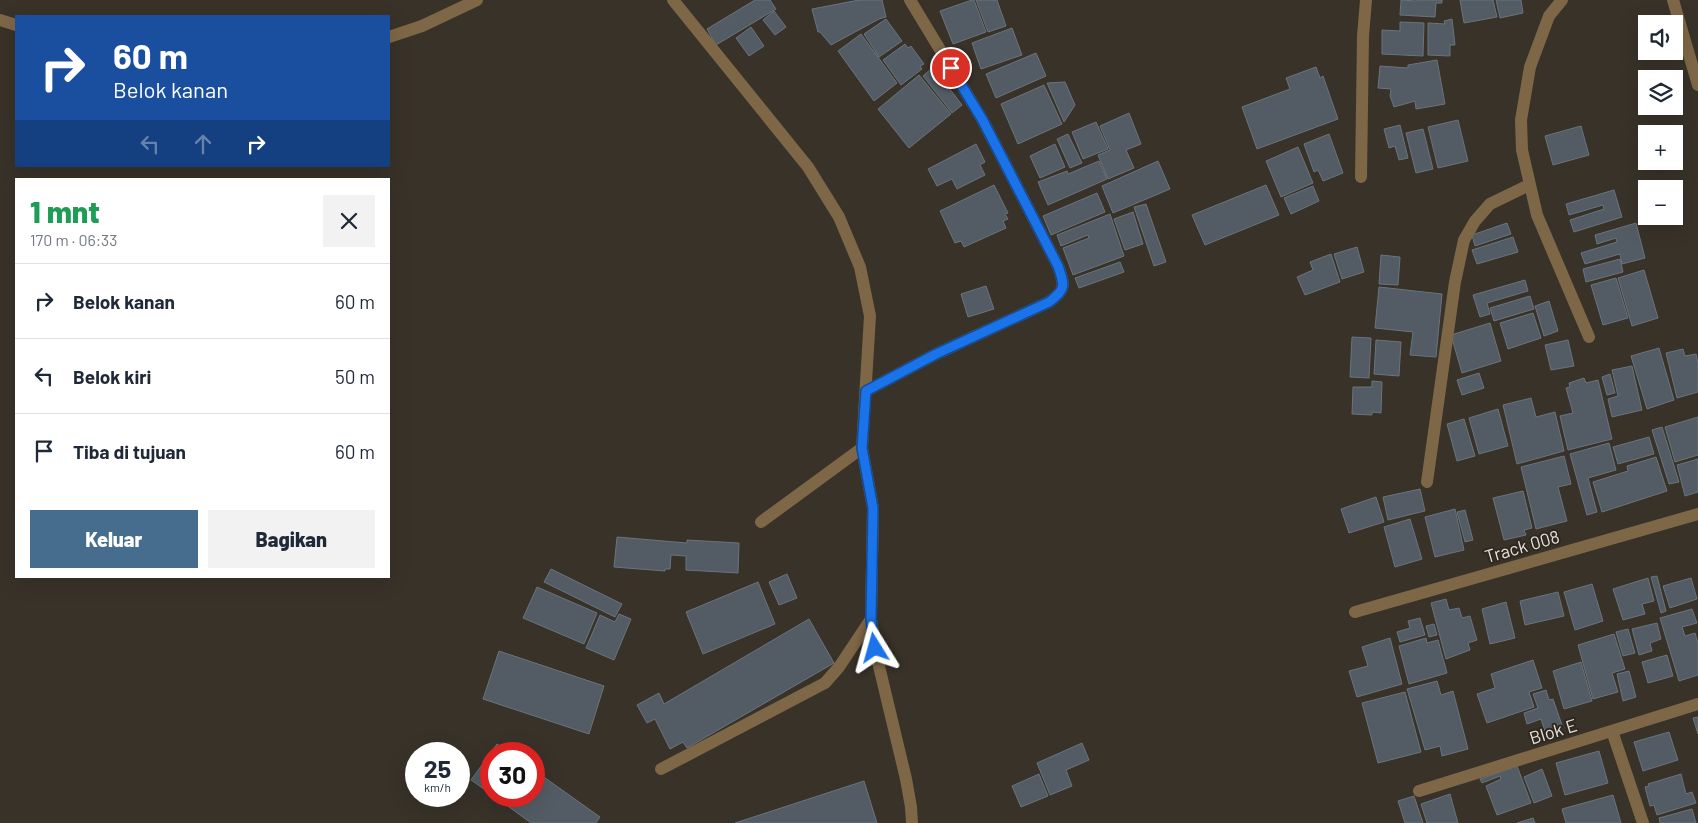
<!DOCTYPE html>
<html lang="id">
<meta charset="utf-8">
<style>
:root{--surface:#fff;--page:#f2f2f3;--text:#1f2937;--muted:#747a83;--line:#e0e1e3;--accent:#466d8d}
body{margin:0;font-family:Barlow,sans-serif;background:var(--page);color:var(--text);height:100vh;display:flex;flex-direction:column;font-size:19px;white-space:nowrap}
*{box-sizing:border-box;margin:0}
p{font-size:16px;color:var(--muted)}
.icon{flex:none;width:28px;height:28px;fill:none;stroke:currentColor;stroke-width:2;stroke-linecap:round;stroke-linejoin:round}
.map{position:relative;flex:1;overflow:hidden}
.drawer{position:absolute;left:15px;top:178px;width:375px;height:400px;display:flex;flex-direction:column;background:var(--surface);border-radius:0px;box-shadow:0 5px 20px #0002}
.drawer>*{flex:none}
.top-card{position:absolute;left:15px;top:15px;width:375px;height:152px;border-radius:0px;box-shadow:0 5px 20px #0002;background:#1a4fa0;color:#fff;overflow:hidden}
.tools{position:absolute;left:1638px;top:15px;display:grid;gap:10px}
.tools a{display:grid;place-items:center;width:45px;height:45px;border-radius:0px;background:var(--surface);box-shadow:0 5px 20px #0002;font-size:25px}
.speed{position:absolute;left:405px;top:742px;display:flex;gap:10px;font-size:25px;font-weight:700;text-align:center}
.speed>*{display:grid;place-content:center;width:65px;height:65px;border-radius:50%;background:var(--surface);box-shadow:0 5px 20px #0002;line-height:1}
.speed small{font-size:12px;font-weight:400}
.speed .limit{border:8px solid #d22;background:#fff;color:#111}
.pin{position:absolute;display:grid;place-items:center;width:42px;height:42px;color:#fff;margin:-21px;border:2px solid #fff;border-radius:50%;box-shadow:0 1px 5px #0007}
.me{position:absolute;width:55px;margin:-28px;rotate:352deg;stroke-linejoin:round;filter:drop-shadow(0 0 4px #0008)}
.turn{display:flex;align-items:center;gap:18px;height:105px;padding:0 15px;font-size:22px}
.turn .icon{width:65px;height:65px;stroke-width:2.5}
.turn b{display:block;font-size:35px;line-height:42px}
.lanes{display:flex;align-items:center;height:48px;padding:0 15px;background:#0003;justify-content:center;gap:25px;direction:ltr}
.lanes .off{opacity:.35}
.round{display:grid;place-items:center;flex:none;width:52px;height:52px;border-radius:0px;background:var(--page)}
.overview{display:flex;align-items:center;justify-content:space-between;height:85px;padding:0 15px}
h1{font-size:30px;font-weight:800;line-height:38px;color:#1e9e55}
.primary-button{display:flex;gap:10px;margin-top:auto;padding:10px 15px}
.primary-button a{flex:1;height:58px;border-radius:0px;background:var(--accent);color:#fff;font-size:20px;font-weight:800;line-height:58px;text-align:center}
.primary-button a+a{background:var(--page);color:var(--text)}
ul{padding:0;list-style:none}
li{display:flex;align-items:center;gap:15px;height:75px;padding:0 15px;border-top:1px solid var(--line)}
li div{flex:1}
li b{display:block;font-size:19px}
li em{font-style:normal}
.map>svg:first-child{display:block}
.building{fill:#535c64;stroke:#6a747c}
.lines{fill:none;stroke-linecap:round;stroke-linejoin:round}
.minor{stroke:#7e6747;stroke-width:12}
.tertiary{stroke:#7e6747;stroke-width:12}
.route-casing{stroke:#114b97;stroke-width:12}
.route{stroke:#1a73e8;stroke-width:9}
.labels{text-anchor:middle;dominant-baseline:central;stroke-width:4;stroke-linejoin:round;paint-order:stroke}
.street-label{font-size:18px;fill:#e5e1db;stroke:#2e2820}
</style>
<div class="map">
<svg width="1698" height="823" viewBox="0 0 1698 823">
<rect width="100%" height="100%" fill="#383229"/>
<path class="building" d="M755 0H770L776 9 716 45 707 29Z
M859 0H882L886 17 879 19 831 45 820 32H818L812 9Z
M972 0H974L986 32 953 44 940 11Z
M976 0H997L1006 26 988 32Z
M1401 0 1417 1 1418 0H1442V3H1436L1435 17 1400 15Z
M1460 0H1493L1497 17 1464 23Z
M1496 0H1521L1523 13 1500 18Z
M774 11 786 27 775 35 763 20Z
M886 19 902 41 879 57 864 34Z
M1452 19 1455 45H1450V56L1428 55V23L1445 24 1444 21Z
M1400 22 1424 23 1423 56 1382 54V30L1400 31Z
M751 27 764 46 749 56 736 38Z
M1012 28 1022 55 981 69 972 43Z
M861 34 897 83 874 101 838 51Z
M905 44 908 48 911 46 924 64 920 66 922 69 901 85 883 60Z
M1036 53 1046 76 996 98 986 74Z
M1437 60 1445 104 1416 109 1415 101 1394 107 1390 96 1391 89 1378 88 1380 66 1408 68V65Z
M933 67 962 105 952 113 923 76Z
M1316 67 1320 78 1323 76 1338 119 1257 149 1242 107 1290 89 1286 78Z
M919 75 951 114 909 148 878 109Z
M1065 82 1075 105 1064 122 1047 83Z
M1044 85 1062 124 1018 144 1001 104Z
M1129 113 1141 144 1126 150 1134 168 1108 179 1098 155 1110 150 1100 126Z
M1458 120 1468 161 1438 168 1428 127Z
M1096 122 1108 149 1083 159 1072 132Z
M1400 125 1408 158 1399 160 1395 146 1389 148 1384 129Z
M1581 126 1589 155 1553 165 1545 136Z
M1423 129 1433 169 1416 173 1406 133Z
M1068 134 1082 163 1070 168 1057 139Z
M1329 134 1343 173 1323 181 1318 170 1314 172 1304 144Z
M976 144 985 162 980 165 985 175 957 189 952 179 937 186 928 169Z
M1055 144 1065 167 1040 178 1030 156Z
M1298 147 1313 183 1281 197 1266 161Z
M1099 161 1107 179 1048 205 1038 182 1067 171 1068 174Z
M1158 161 1170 189 1113 213 1102 186Z
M994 185 1008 213 1005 214 1008 219 1003 221 1006 228 964 247 961 241 955 243 940 211Z
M1266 185 1279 215 1205 245 1192 215Z
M1313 186 1319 201 1291 214 1284 198Z
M1614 190 1622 217 1574 232 1570 220 1604 209 1603 205 1569 215 1566 204Z
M1097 193 1105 212 1051 235 1043 216Z
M1146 204 1166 262 1154 266 1134 207Z
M1133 212 1143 244 1125 250 1114 219Z
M1110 214 1124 256 1073 275 1063 248 1089 238 1088 235 1061 246 1057 235Z
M1507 223 1511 234 1475 246 1472 235Z
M1636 223 1645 258 1622 264 1620 254 1585 264 1581 253 1617 242 1616 238 1597 244 1595 235Z
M1513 237 1518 252 1477 264 1472 250Z
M1357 247 1364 272 1342 279 1334 254Z
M1331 254 1340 282 1305 295 1297 277 1313 270 1310 262Z
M1381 255 1400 257 1398 285 1379 284Z
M1620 259 1623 272 1586 282 1583 269Z
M1120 262 1124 272 1079 288 1075 278Z
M1644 270 1658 318 1632 326 1618 278Z
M1616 278 1628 318 1603 325 1591 285Z
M1525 280 1528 291 1487 303 1490 314 1480 317 1473 295Z
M986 286 994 309 968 317 961 294Z
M1379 287 1442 294 1436 357 1410 355 1413 332 1375 328Z
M1530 296 1534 309 1494 321 1490 308Z
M1549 301 1558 331 1544 336 1535 306Z
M1533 313 1541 338 1508 349 1500 323Z
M1490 323 1501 361 1462 373 1451 335Z
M1352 337 1371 338 1369 378 1350 377Z
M1376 340 1401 342 1399 376 1374 374Z
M1568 340 1574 366 1551 370 1545 345Z
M1659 348 1674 400 1647 409 1631 356Z
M1683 349 1685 356 1696 354 1698 363V392L1677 398 1666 353Z
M1632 366 1642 410 1612 417 1608 399 1618 396 1612 370Z
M1479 373 1484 388 1462 395 1457 380Z
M1610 374 1615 393 1607 395 1602 377Z
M1584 378 1586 383 1598 380 1612 439 1568 450 1560 416 1573 413 1566 388 1570 387 1569 383Z
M1372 381 1382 382 1381 413 1372 412V415L1352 414 1353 387H1372Z
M1531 398 1536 417 1555 412 1564 451 1517 464 1503 405Z
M1498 409 1508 446 1479 454 1469 418Z
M1698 417V455L1675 462 1665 427Z
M1464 419 1475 456 1457 461 1447 424Z
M1662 427 1679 482 1669 484 1652 430Z
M1649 437 1654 454 1618 464 1613 447Z
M1609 443 1616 470 1588 478 1597 512 1587 515 1570 454Z
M1564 456 1571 484 1558 487 1567 521 1536 529 1521 467Z
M1656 457 1667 491 1602 512 1593 482 1628 471 1627 466Z
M1698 459V492L1685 496 1677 465Z
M1420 489 1425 511 1388 520 1383 497Z
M1523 491 1532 528 1524 530 1526 535 1504 540 1493 498Z
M1376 497 1384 522 1349 533 1341 509Z
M1455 509 1464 550 1435 557 1425 517Z
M1465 510 1473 540 1465 542 1457 512Z
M1410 519 1422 559 1395 567 1384 527Z
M617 537 687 543V540L739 543 738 573 686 570V556L671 555 670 569H665V571L614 567Z
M551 569 622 604 615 617 544 582Z
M787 574 797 598 779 605 769 582Z
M1657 576 1666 611 1661 613 1651 577Z
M1648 578 1654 601 1642 604 1645 614 1623 620 1613 589Z
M1691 578 1697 599 1670 608 1663 586Z
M758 582 775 624 703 654 686 612Z
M1592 584 1603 621 1575 630 1564 592Z
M537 587 597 613 584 644 523 618Z
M1558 592 1564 616 1525 625 1520 601Z
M1446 599 1449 610 1459 608 1462 618 1470 616 1477 640 1468 643 1470 650 1446 659 1431 603Z
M1506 602 1515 638 1490 644 1482 609Z
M1692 609 1697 623 1682 627 1685 636 1695 633 1698 643V675L1679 681 1660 618Z
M619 614 631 619 614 660 586 648 600 615 615 622Z
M1420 618 1425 635 1400 642 1397 632 1410 628 1408 621Z
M809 619 834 663 687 748 683 742 670 749 655 719 647 723 637 705 659 693 664 704Z
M1657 623 1661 639 1650 643 1652 651 1639 655 1632 629Z
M1434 624 1437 635 1429 637 1426 626Z
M1628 629 1635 653 1623 656 1616 632Z
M1614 634 1625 669 1612 673 1618 692 1593 699 1578 645Z
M1390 638 1402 684 1357 697 1349 671 1368 666 1362 647Z
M1426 638 1427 643 1438 640 1447 673 1409 684 1399 646Z
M499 651 604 686 589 734 483 699Z
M1667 655 1673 676 1648 683 1642 662Z
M1533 660 1542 688 1529 692 1534 707 1487 723 1477 694 1495 688 1491 674Z
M1581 662 1592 701 1564 709 1553 671Z
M1629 671 1636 697 1623 701 1617 674Z
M1437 681 1441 695 1453 691 1468 749 1442 756 1440 746 1425 750 1407 689Z
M1546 690 1549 700 1553 699 1562 725 1545 731 1541 719 1527 724 1524 713 1538 708 1533 694Z
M1405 692 1421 752 1378 763 1362 703Z
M1698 717V734L1693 718Z
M1669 732 1678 760 1643 771 1634 742Z
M1082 743 1089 760 1066 770 1072 786 1050 795 1037 763Z
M497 744 512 754H491V794L471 780Z
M1599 751 1608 783 1565 795 1556 763Z
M1517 766 1531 803 1497 815 1486 786 1501 779 1500 776 1482 783 1480 779Z
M1542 769 1552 796 1534 803 1524 777Z
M534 770 600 817 596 823H531L494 796H534Z
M1039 774 1048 796 1021 807 1012 786Z
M1681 774 1686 794 1692 792 1696 803 1657 815 1654 805 1650 806 1645 787 1649 786 1648 784Z
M864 781 877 823H735Z
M1450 794 1458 823H1427L1421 804Z
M1613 795 1621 823H1566L1562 809Z
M1414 796 1423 823H1405L1398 801Z
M1692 809 1696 823H1660L1659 818Z
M1533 818 1535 823H1517Z"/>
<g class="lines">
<path class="minor" d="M673 0 808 167 839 217 860 267 870 316 862 448 873 508 871 619 878 662 906 779 911 807 912 823
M1562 0 1549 16 1530 67 1521 120 1522 150 1537 215 1589 337
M1673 0 1698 85
M1361 177 1363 36 1366 0
M866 391 936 354 1049 302C1066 289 1065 286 1058 266L982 119 910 0
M1427 482 1455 282 1464 240 1475 221 1490 204 1529 185
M761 522 862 448
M1355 612 1698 514
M1612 731 1643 823
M661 769 825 683 839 667 871 619
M1419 791 1698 704"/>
<path class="tertiary" d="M0 20 16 25
M389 37 422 26 477 0"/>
</g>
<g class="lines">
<defs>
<path id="route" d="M875 648 871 619 873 508 862 448 866 391 936 354 1049 302C1066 289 1065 286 1058 266L982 119 951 68"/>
</defs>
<use href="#route" class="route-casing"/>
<use href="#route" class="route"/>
</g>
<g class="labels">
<g class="street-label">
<text transform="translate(1522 546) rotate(-16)">Track 008</text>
<text transform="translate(1553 731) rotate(-17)">Blok E</text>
</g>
</g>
</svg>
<div class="tools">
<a><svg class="icon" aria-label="sound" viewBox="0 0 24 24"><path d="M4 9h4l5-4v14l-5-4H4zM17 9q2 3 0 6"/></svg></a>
<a><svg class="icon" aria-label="layers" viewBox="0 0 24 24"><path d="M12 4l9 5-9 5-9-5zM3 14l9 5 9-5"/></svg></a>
<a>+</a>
<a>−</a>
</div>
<div class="speed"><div>25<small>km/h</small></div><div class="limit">30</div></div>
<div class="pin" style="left:951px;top:68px;background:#d93025"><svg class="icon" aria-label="arrive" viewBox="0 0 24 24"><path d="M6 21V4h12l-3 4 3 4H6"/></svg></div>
<svg class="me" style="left:875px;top:648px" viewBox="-20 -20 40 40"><path d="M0-17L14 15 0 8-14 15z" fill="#1a73e8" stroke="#fff" stroke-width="4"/></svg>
<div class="top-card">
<div class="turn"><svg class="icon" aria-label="right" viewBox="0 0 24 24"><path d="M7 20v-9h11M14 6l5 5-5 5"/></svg><div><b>60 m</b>Belok kanan</div></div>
<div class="lanes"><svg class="icon off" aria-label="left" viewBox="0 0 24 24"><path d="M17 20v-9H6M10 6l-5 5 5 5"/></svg><svg class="icon off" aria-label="ahead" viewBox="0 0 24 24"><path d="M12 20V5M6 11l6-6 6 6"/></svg><svg class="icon" aria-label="right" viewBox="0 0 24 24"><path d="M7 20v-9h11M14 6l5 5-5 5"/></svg></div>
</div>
<section class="drawer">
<div class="overview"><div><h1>1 mnt</h1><p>170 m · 06:33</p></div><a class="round"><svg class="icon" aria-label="close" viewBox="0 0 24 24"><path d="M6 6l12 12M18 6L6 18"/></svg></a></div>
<ul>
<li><svg class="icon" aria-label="right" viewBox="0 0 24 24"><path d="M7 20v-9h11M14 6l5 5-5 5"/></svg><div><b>Belok kanan</b></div><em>60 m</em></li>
<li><svg class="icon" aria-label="left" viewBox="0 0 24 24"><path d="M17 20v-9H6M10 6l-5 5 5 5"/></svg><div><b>Belok kiri</b></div><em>50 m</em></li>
<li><svg class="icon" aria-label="arrive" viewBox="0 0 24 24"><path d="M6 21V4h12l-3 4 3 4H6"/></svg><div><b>Tiba di tujuan</b></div><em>60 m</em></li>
</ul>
<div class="primary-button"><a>Keluar</a><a>Bagikan</a></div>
</section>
</div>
